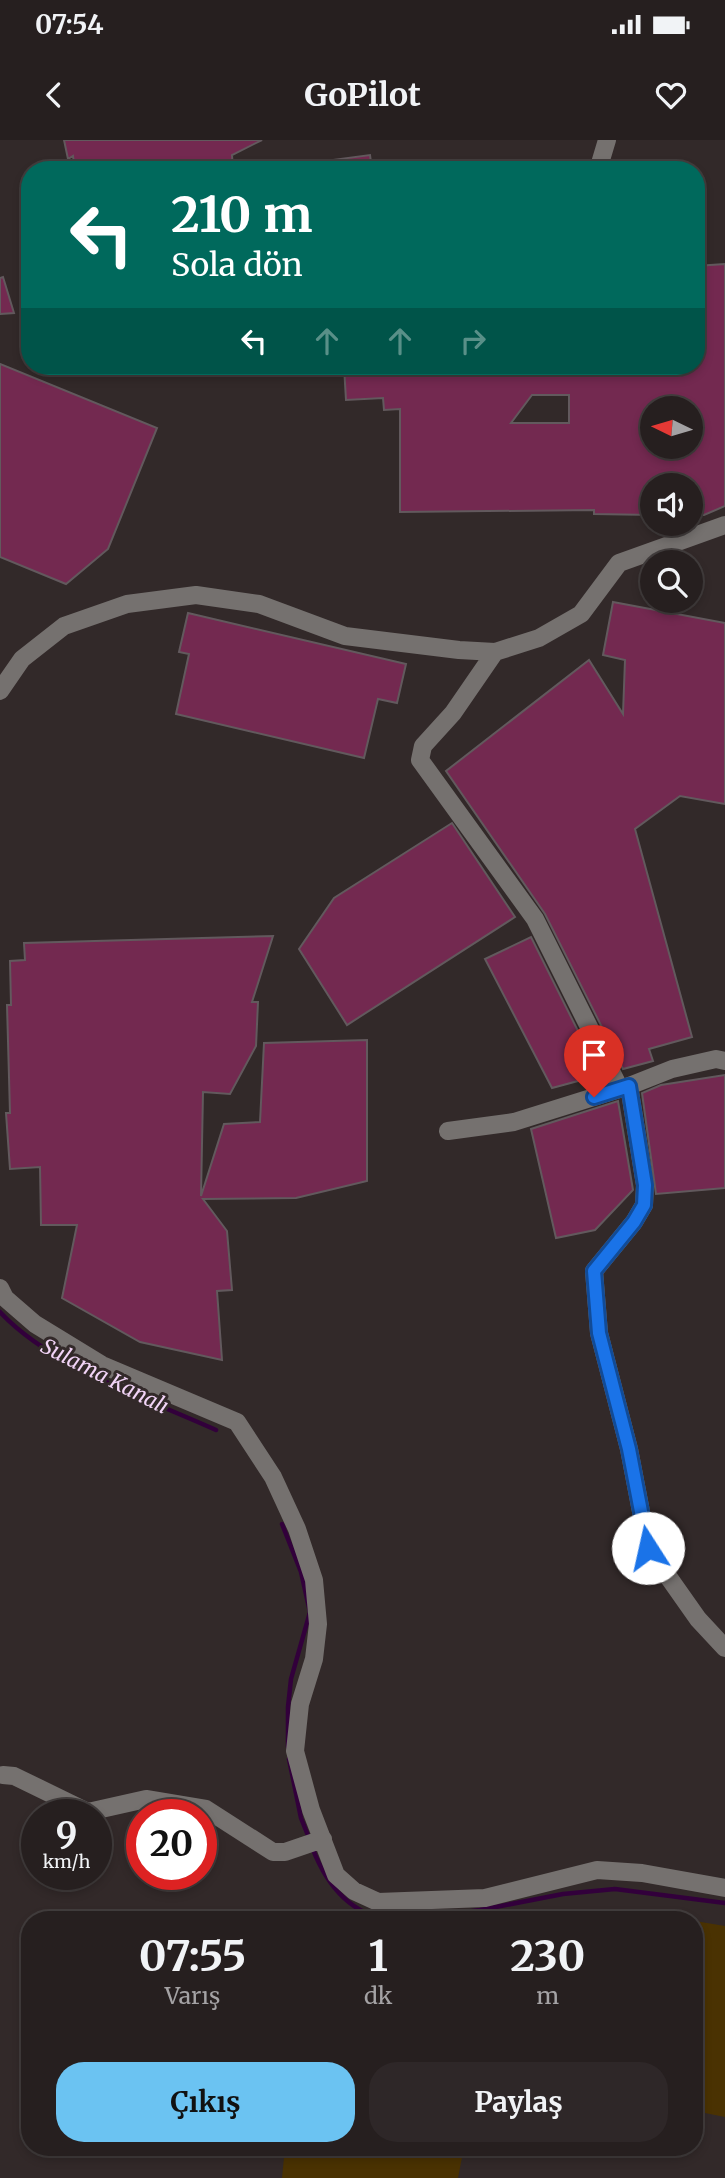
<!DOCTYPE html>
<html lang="tr">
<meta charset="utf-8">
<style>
:root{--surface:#261f1f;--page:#2e2728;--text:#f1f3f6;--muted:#a4a2a4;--line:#423d3d;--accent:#6bc3f2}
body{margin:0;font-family:Merriweather,serif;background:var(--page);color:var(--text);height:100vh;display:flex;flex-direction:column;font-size:26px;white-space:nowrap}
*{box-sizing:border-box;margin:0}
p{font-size:23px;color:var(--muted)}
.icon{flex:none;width:38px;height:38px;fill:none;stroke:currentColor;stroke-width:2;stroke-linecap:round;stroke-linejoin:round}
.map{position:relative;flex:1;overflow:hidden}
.side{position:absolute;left:21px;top:1771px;width:682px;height:245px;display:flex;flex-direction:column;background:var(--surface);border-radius:28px;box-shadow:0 4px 10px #0003,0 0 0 2px var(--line)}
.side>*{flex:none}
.banner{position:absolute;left:21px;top:21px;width:684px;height:214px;border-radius:28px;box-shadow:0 4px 10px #0003,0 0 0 2px var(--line);background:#00695c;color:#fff;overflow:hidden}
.needle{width:46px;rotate:275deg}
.fabs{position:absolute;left:640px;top:256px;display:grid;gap:14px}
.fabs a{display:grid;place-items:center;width:63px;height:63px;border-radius:50%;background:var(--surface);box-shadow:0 4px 10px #0003,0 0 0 2px var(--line);font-size:35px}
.speed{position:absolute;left:21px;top:1659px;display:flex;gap:14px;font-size:35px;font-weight:700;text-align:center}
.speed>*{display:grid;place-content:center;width:91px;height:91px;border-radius:50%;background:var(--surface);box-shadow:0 4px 10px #0003,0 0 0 2px var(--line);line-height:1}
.speed small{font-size:18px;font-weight:400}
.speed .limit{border:10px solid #d22;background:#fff;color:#111}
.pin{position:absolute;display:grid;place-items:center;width:60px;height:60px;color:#fff;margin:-72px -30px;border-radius:50% 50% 50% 0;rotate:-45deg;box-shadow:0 0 7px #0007}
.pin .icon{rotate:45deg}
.me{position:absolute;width:77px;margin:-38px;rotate:350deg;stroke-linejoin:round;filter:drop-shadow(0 0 5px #0008)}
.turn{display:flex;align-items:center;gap:24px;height:147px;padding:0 35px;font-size:32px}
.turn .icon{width:91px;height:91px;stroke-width:2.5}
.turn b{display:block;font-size:49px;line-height:60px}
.lanes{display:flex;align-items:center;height:66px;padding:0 35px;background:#0003;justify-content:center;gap:35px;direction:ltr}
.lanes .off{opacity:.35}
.eta{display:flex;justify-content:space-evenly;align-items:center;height:119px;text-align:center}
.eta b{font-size:42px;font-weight:700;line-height:49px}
.button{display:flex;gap:14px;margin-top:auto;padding:14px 35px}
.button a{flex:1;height:80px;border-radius:28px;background:var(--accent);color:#111;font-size:28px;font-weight:700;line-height:80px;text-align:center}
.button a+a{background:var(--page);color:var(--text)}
.status{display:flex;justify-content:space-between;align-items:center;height:49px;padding:0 35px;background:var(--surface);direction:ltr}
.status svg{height:19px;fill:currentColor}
header{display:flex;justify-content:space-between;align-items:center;height:91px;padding:0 35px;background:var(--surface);font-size:32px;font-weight:700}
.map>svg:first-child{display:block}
.green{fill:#4a3202}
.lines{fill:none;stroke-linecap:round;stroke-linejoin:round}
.stream{stroke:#32003b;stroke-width:4.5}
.building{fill:#732950;stroke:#62595d;stroke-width:2;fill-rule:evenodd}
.minor{stroke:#75716f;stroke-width:18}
.route-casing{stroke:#114b97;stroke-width:18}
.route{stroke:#1a73e8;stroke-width:12}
.labels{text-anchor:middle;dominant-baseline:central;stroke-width:6;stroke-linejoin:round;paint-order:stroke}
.water-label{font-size:21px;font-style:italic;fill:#f2d4f7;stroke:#322929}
</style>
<div class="status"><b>07:54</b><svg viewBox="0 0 49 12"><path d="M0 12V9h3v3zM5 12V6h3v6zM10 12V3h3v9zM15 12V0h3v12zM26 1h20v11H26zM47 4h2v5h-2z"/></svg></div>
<header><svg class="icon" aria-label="back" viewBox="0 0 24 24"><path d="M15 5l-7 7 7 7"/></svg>GoPilot<svg class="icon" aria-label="heart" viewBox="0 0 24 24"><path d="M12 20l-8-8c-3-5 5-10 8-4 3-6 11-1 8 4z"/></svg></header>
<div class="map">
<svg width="725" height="2038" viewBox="0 0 725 2038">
<rect width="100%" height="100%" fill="#322929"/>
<path class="green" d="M615 1770 684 1780H576Z
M695 1781 725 1786V1977L695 1971Z
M285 2007H464L458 2038H282Z"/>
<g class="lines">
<path class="stream" d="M0 1172C51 1227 148 1259 216 1290
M282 1384 301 1432 310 1472 291 1539 288 1567V1607
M289 1619 301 1678 309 1698
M312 1707C326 1744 349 1774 390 1780
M404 1780 480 1770 563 1754 615 1749 725 1763"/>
</g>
<path class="building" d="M64 0H262L232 15 233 30H75L73 16 68 19Z
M370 15 372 30H318L317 22Z
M725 124V366L704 375H691V345H653V375L594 374V370L400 372V269L384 270 383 258 346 260 344 226H696V126ZM532 255H569V283H511ZM653 268H691V306H653Z
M3 137 14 173 0 174V138Z
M0 224 157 288 108 409 66 444 0 417Z
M613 462 725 483V664L680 656 635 689 692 897 649 909 653 921 623 929 545 774 446 631 589 520 623 574 625 520 603 515Z
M188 473 406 524 397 563 378 559 364 618 176 574 189 514 179 512Z
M452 683 515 777 347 885 299 809 334 758Z
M273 796 252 862H258L256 906 230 954 203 952 201 1056 224 984 260 982 264 903 367 900V1041L296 1058 203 1059 227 1091 232 1150 217 1151 222 1220 140 1202 62 1158 77 1085H41L40 1027 10 1029 6 973H10L7 865H11L10 821 25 820 24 803Z
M531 797 600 935 552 948 485 819Z
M725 935V1048L656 1054 642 953 661 945Z
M618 961 633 1050 595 1090 556 1098 531 989Z"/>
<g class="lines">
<path class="minor" d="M598 30 607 0
M495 512 453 573 423 606 420 620 535 779 620 949
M0 551 22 519 64 486 127 464 196 455 259 464 345 496 459 510 495 512 539 498 581 474 619 423 725 385
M629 946 645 1045 644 1065 634 1082 594 1131 599 1193 629 1309 648 1408 698 1479 725 1508
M448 991 514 982 629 946 672 929 716 919 725 921
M0 1148 5 1158 35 1184 102 1225 237 1282 273 1337 297 1389 314 1440 318 1484 314 1519 300 1564 295 1611 311 1670 336 1735 354 1751 378 1762 485 1758 597 1730 642 1733 725 1748
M3 1635 14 1636 88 1672 146 1659 206 1669 273 1712H285L323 1699"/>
</g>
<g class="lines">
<defs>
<path id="route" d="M594 957 629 946 645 1045 644 1065 634 1082 594 1131 599 1193 629 1309 648 1408"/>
</defs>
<use href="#route" class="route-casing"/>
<use href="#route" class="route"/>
</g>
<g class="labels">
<g class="water-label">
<text transform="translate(105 1236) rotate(27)">Sulama Kanalı</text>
</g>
</g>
</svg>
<div class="fabs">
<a><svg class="needle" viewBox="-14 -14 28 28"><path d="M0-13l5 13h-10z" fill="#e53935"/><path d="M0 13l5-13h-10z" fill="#a4a2a4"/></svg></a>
<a><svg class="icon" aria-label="sound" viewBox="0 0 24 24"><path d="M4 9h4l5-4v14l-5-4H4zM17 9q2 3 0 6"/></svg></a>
<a><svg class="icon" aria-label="search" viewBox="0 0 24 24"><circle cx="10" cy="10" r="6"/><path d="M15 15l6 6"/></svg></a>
</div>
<div class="speed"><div>9<small>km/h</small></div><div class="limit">20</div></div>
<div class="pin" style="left:594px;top:957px;background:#d93025"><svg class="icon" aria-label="arrive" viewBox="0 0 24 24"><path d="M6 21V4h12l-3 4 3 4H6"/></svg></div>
<svg class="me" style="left:648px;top:1408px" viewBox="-20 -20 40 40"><circle r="19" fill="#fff"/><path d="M0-13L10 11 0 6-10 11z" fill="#1a73e8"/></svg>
<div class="banner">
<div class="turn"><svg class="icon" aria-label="left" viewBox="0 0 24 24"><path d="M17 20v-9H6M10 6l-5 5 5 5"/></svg><div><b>210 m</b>Sola dön</div></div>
<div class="lanes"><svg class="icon" aria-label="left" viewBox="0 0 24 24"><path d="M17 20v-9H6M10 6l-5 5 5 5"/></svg><svg class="icon off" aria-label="ahead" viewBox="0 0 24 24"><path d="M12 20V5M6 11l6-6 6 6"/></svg><svg class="icon off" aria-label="ahead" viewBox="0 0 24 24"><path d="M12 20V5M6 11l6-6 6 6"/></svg><svg class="icon off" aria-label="right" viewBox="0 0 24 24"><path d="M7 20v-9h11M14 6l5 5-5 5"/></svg></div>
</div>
<section class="side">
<div class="eta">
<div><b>07:55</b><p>Varış</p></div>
<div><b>1</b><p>dk</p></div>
<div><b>230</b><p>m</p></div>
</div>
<div class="button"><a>Çıkış</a><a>Paylaş</a></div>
</section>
</div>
